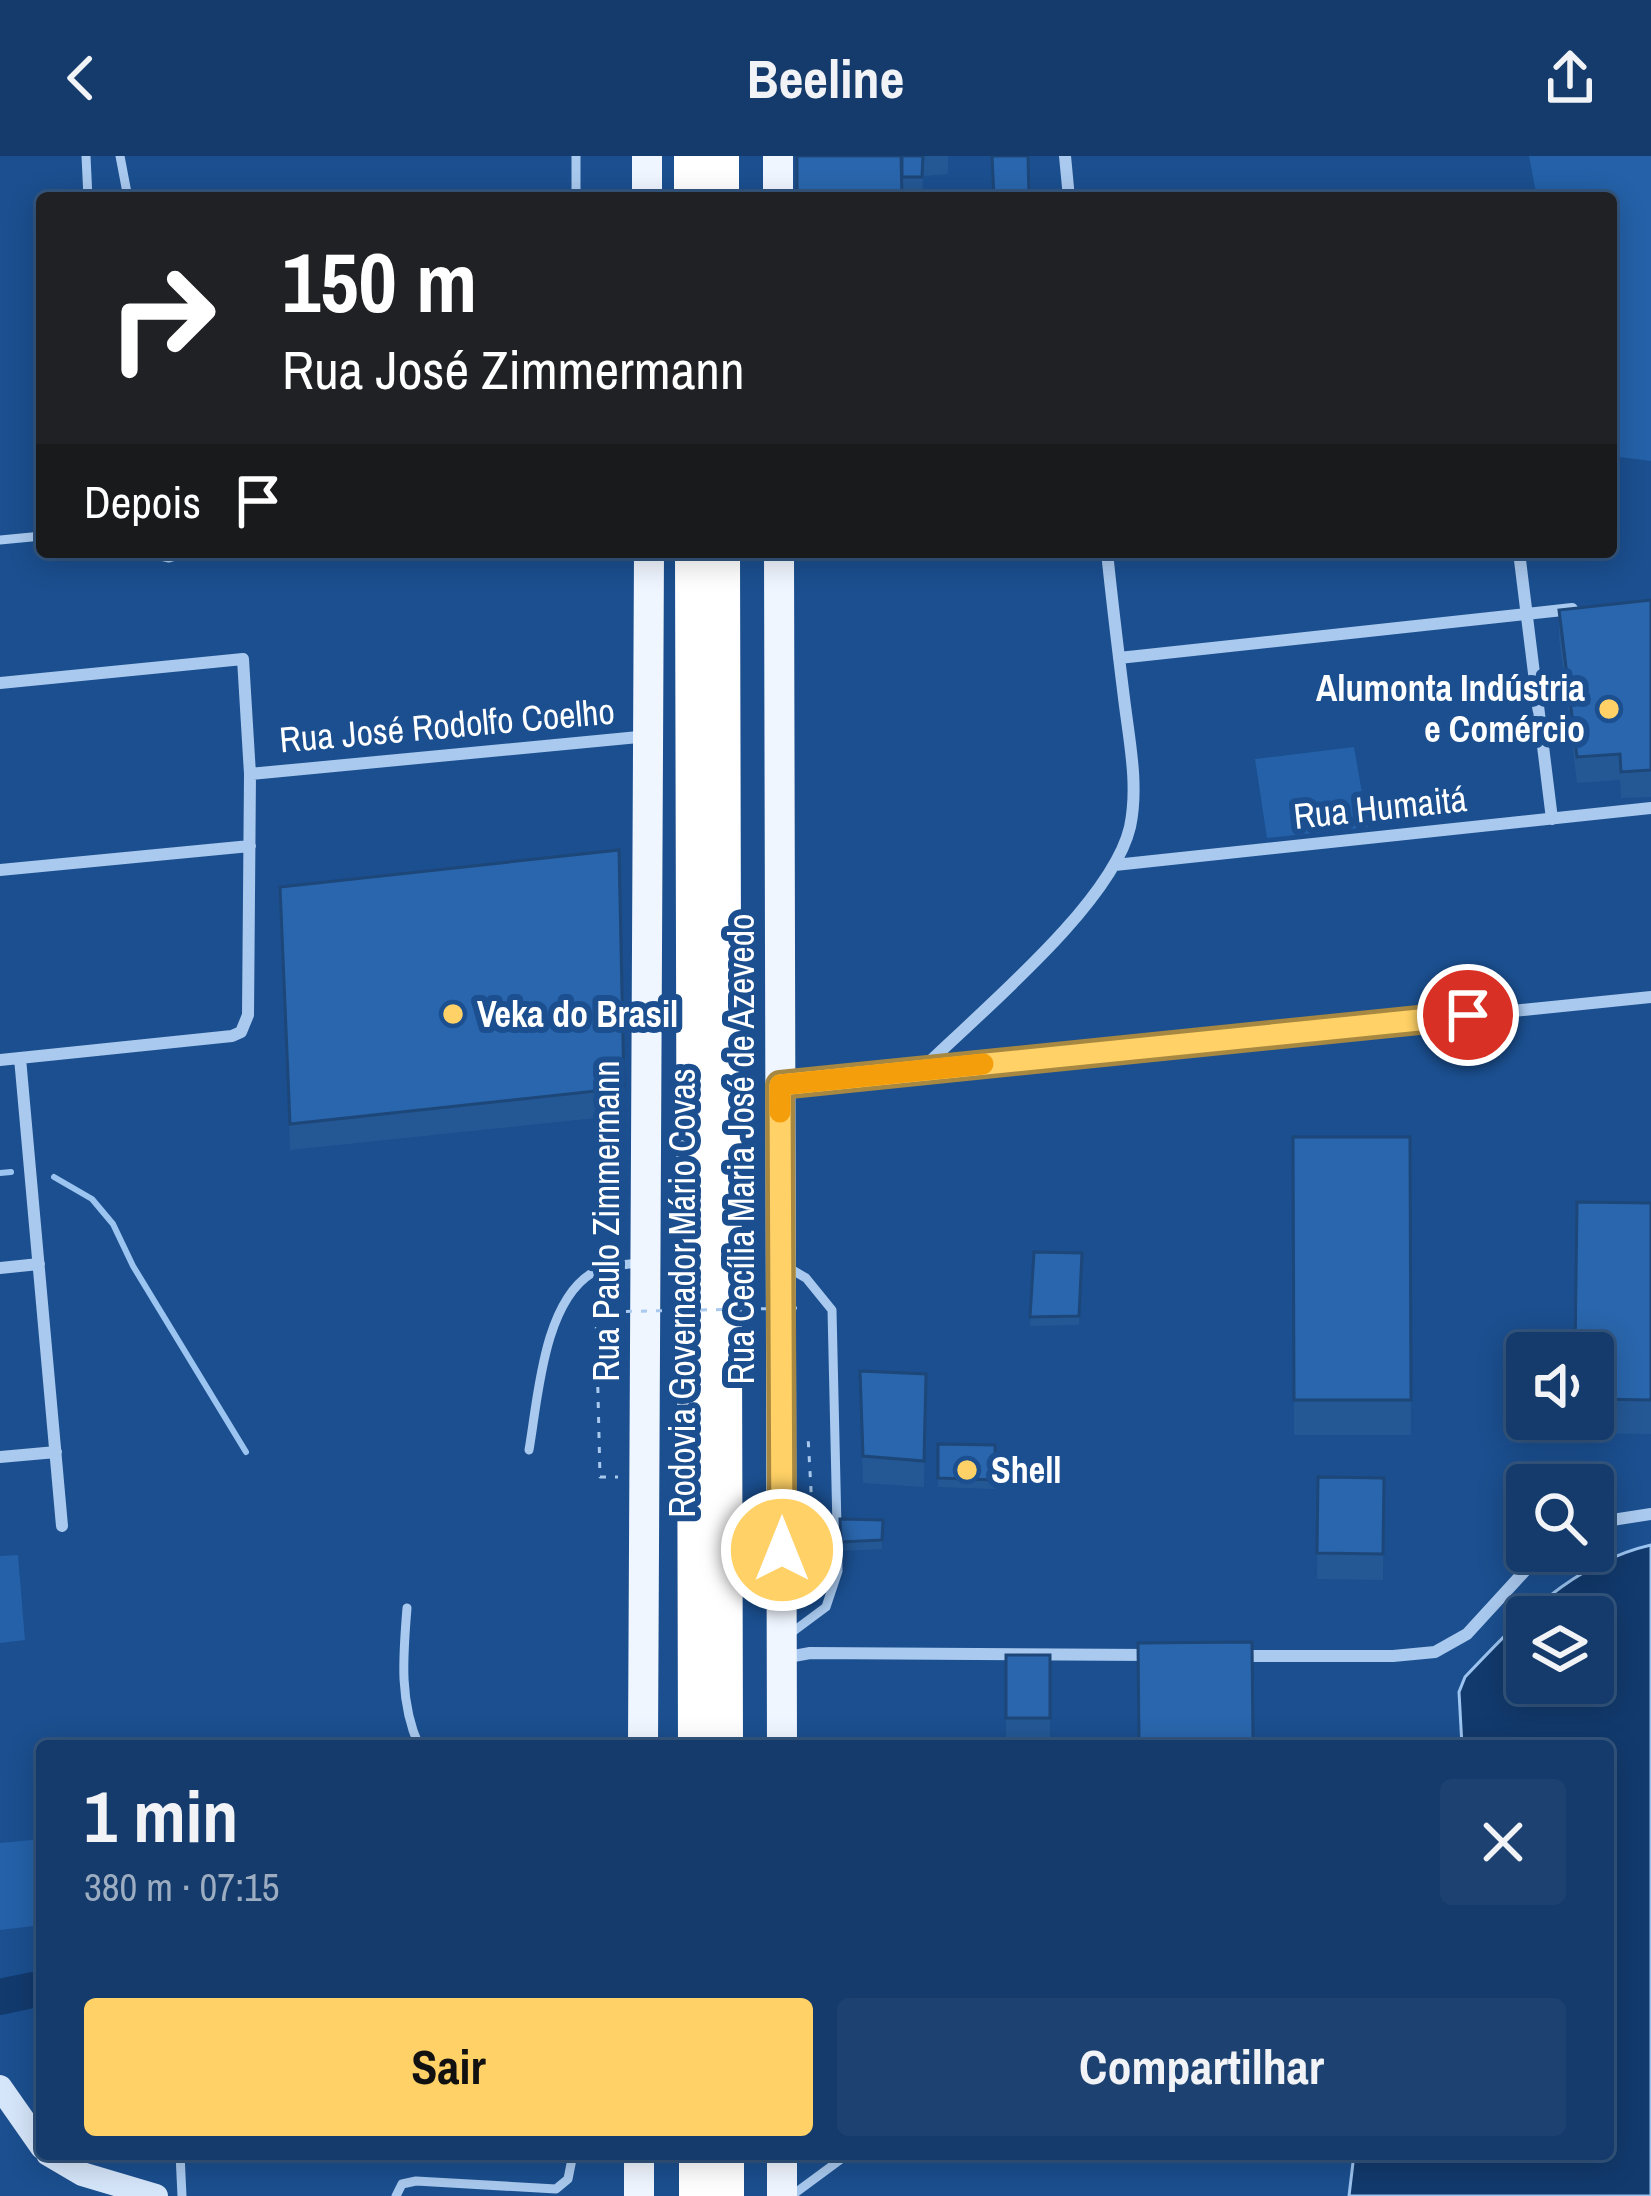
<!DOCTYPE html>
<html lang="pt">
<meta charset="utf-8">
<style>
:root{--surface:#143b6b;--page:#1d4271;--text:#f1f3f6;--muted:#9dadc1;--line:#33557e;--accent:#ffd166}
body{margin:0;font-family:"Archivo Narrow",sans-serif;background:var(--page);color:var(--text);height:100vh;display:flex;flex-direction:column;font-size:45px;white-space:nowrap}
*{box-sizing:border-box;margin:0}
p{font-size:39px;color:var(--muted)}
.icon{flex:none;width:66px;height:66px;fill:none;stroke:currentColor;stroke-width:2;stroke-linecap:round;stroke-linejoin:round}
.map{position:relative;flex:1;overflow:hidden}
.panel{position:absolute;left:36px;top:1584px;width:1578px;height:420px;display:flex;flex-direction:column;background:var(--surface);border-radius:12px;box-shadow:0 6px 30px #0003,0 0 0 3px var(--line)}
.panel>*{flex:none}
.hud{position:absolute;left:36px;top:36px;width:1581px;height:366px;border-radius:12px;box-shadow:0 6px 30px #0003,0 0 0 3px var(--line);background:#202124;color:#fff;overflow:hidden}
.buttons{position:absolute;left:1506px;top:1176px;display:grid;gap:24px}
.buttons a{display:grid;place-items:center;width:108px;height:108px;border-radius:12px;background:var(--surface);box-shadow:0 6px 30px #0003,0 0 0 3px var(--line);font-size:60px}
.pin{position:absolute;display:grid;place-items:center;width:102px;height:102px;color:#fff;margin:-51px;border:6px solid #fff;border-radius:50%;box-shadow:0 3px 12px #0007}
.me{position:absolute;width:132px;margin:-66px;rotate:0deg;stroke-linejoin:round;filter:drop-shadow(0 0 9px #0008)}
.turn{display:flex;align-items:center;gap:42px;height:252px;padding:0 48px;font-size:54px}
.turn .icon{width:156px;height:156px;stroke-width:2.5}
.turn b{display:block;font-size:84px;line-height:102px}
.then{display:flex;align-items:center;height:114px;padding:0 48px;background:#0003;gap:24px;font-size:45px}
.round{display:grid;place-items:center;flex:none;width:126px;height:126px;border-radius:12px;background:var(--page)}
.head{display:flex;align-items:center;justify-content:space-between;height:204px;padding:0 48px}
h1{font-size:72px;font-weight:700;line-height:90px}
.button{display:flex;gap:24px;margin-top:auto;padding:24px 48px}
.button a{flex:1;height:138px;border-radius:12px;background:var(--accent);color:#111;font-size:48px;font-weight:700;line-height:138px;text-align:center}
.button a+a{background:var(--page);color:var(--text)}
header{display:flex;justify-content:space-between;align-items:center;height:156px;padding:0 48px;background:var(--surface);font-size:54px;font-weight:700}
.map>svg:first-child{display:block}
.green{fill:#2461a8}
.water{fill:#123a6d;stroke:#9cc4f0;stroke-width:3;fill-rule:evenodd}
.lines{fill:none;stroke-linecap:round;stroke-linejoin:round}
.stream{stroke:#9cc4f0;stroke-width:6}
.river{stroke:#123a6d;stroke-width:36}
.path{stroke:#a9c9ee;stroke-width:3;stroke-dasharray:6 9;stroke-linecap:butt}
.service{stroke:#a9c9ee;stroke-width:9}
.minor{stroke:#a9c9ee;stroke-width:12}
.secondary{stroke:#d6e6fa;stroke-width:24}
.primary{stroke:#f0f6ff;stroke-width:30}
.motorway{stroke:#fff;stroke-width:36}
.path-bridge{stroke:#a9c9ee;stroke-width:3;stroke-dasharray:6 9;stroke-linecap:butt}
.wall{fill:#245895}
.building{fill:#2a66ad;stroke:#1d4779;stroke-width:3}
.route-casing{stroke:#a68842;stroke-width:30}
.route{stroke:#ffd166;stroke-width:21}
.slow{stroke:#f59e0b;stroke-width:21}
.poi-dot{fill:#ffd166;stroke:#1b4f8f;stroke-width:4.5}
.labels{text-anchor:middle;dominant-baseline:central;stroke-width:12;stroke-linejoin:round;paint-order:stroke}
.poi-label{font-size:36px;font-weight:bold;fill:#fff;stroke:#1b4f8f;text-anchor:start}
.street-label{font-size:36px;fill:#fff;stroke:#1b4f8f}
</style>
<header><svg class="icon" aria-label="back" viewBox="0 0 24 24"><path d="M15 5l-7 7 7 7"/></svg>Beeline<svg class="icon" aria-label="share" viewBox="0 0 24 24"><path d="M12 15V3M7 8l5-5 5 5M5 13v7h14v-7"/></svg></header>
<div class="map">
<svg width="1651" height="2040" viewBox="0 0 1651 2040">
<rect width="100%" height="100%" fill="#1b4f8f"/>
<path class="green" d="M1529 0H1651V305L1611 300V42H1537Z
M1354 591 1368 671 1267 682 1255 603Z
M18 1399 25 1484 0 1487V1400Z
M42 1683V1769L0 1774V1687Z"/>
<path class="water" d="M1651 1389V2040H1349L1354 1998H1608V1590H1462L1459 1536 1465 1521C1519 1464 1573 1407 1651 1389ZM1527 1461H1593V1527H1527Z"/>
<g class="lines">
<path class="stream" d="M0 1017 11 1016
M54 1021 92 1043 113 1068 133 1110 246 1296"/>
<path class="river" d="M0 1841 42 1832"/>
<path class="path" d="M596 1156 600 1321H618
M806 1389 814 1388 808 1280"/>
<path class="service" d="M86 0 88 42
M120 0 128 42
M576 0V42
M0 384 42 380
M144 396 169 402 189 396
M789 1112 806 1122 832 1154 838 1415 826 1451 791 1477
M529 1294C538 1243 543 1147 592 1117 607 1109 623 1109 639 1107
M407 1452C403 1501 399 1545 419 1590
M180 1998 182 2040
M396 2040 402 2028 416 2025 556 2033 568 2023 573 1998
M791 2040 848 1998"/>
<path class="minor" d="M1065 0 1069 42
M1188 42 1210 40
M1519 396 1552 663
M1119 502 1572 453
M0 527 243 503 250 618 248 859 241 876 232 880 0 904
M250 618 649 580
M1115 709 1651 652
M0 714 250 690
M20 902 62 1370
M922 913C980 856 1112 748 1130 671 1139 629 1129 584 1124 542 1118 494 1112 445 1107 396
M781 929 1651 841
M0 1112 39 1108
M0 1301 56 1296
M1593 1367 1651 1358
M1238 1500H1393L1435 1496 1467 1478 1543 1395
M783 1502 810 1497 1152 1499"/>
<path class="secondary" d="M0 1931 42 1991
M48 1998 82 2018 156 2040"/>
<path class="primary" d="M647 0V42
M778 0V42
M779 396 782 1590
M643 1590 649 396
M639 2040V1998
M782 2040V1998"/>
<path class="motorway" d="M692 0V42
M721 0V42
M693 396 696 1590
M722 396 725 1590
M697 1998V2040
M726 1998V2040"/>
<path class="path-bridge" d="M596 1156 802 1152"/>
</g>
<path class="wall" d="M902 0H948V18L923 20 922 42H797Z
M1651 444V641L1621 642 1620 624 1577 627 1559 481V454Z
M619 694 624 959 290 994 280 731Z
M1293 981H1410L1411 1279H1294Z
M1651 1047V1278L1574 1277V1263H1593V1197Z
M1034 1096 1082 1097 1079 1169 1030 1170Z
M926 1218 924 1331 863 1327 860 1241Z
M938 1288 995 1289 996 1333 938 1331Z
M1318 1321 1384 1322 1383 1424 1317 1423Z
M840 1363 883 1364 882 1393 841 1395Z
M1252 1486 1253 1590H1138V1487Z
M1006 1499H1050V1589L1006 1588Z"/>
<path class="building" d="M797 0H901L902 42H797Z
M902 0H923L922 21H902Z
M992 0H1028L1029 42H994Z
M1651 444V614L1621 616 1620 598 1577 601 1559 454Z
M619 694 624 932 290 968 280 731Z
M1293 981H1410L1411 1244H1294Z
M1577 1046 1651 1047V1244L1593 1243V1197H1575Z
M1034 1096 1082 1097 1079 1160 1030 1161Z
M860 1215 926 1218 924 1305 863 1300Z
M938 1288 995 1289 996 1324 938 1322Z
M1318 1321 1384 1322 1383 1398 1317 1397Z
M840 1363 883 1364 882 1384 841 1386Z
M1252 1486 1253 1584 1139 1585 1138 1487Z
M1006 1499H1050V1562H1006Z"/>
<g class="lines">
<defs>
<path id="route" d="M782 1394 780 929 1468 859"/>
</defs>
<use href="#route" class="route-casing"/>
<use href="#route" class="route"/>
<path class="slow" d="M780 956V929L983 908"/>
</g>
<g class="poi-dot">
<circle cx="1609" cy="553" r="12"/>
<circle cx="453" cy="858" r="12"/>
<circle cx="967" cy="1314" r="12"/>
</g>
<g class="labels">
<g class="poi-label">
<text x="1585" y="532" text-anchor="end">Alumonta Indústria<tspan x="1585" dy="41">e Comércio</tspan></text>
<text x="477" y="858">Veka do Brasil</text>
<text x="991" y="1314">Shell</text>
</g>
<g class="street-label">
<text transform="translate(447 569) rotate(-5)">Rua José Rodolfo Coelho</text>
<text transform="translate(1380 651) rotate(-6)">Rua Humaitá</text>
<text transform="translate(741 993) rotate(-90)">Rua Cecília Maria José de Azevedo</text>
<text transform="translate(606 1065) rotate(-90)">Rua Paulo Zimmermann</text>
<text transform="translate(682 1137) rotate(-90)">Rodovia Governador Mário Covas</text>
</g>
</g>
</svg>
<div class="buttons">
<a><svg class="icon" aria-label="sound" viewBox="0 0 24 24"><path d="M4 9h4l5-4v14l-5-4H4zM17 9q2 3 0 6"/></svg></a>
<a><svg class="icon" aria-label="search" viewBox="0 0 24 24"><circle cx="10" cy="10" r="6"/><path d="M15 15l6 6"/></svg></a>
<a><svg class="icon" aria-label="layers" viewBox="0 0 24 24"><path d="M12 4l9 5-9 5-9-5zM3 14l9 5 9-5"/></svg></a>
</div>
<div class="pin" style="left:1468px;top:859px;background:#d93025"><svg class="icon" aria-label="arrive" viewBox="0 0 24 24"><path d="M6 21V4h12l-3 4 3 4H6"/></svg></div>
<svg class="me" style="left:782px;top:1394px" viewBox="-20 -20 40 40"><circle r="17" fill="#ffd166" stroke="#fff" stroke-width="3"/><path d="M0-11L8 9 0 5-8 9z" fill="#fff"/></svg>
<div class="hud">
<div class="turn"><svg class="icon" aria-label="right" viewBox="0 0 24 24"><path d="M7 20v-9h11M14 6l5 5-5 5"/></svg><div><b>150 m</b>Rua José Zimmermann</div></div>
<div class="then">Depois<svg class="icon" aria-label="arrive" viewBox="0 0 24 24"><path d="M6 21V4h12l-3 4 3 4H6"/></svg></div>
</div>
<section class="panel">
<div class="head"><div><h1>1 min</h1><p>380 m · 07:15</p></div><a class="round"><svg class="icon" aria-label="close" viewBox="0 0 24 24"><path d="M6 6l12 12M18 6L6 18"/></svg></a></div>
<div class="button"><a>Sair</a><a>Compartilhar</a></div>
</section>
</div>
